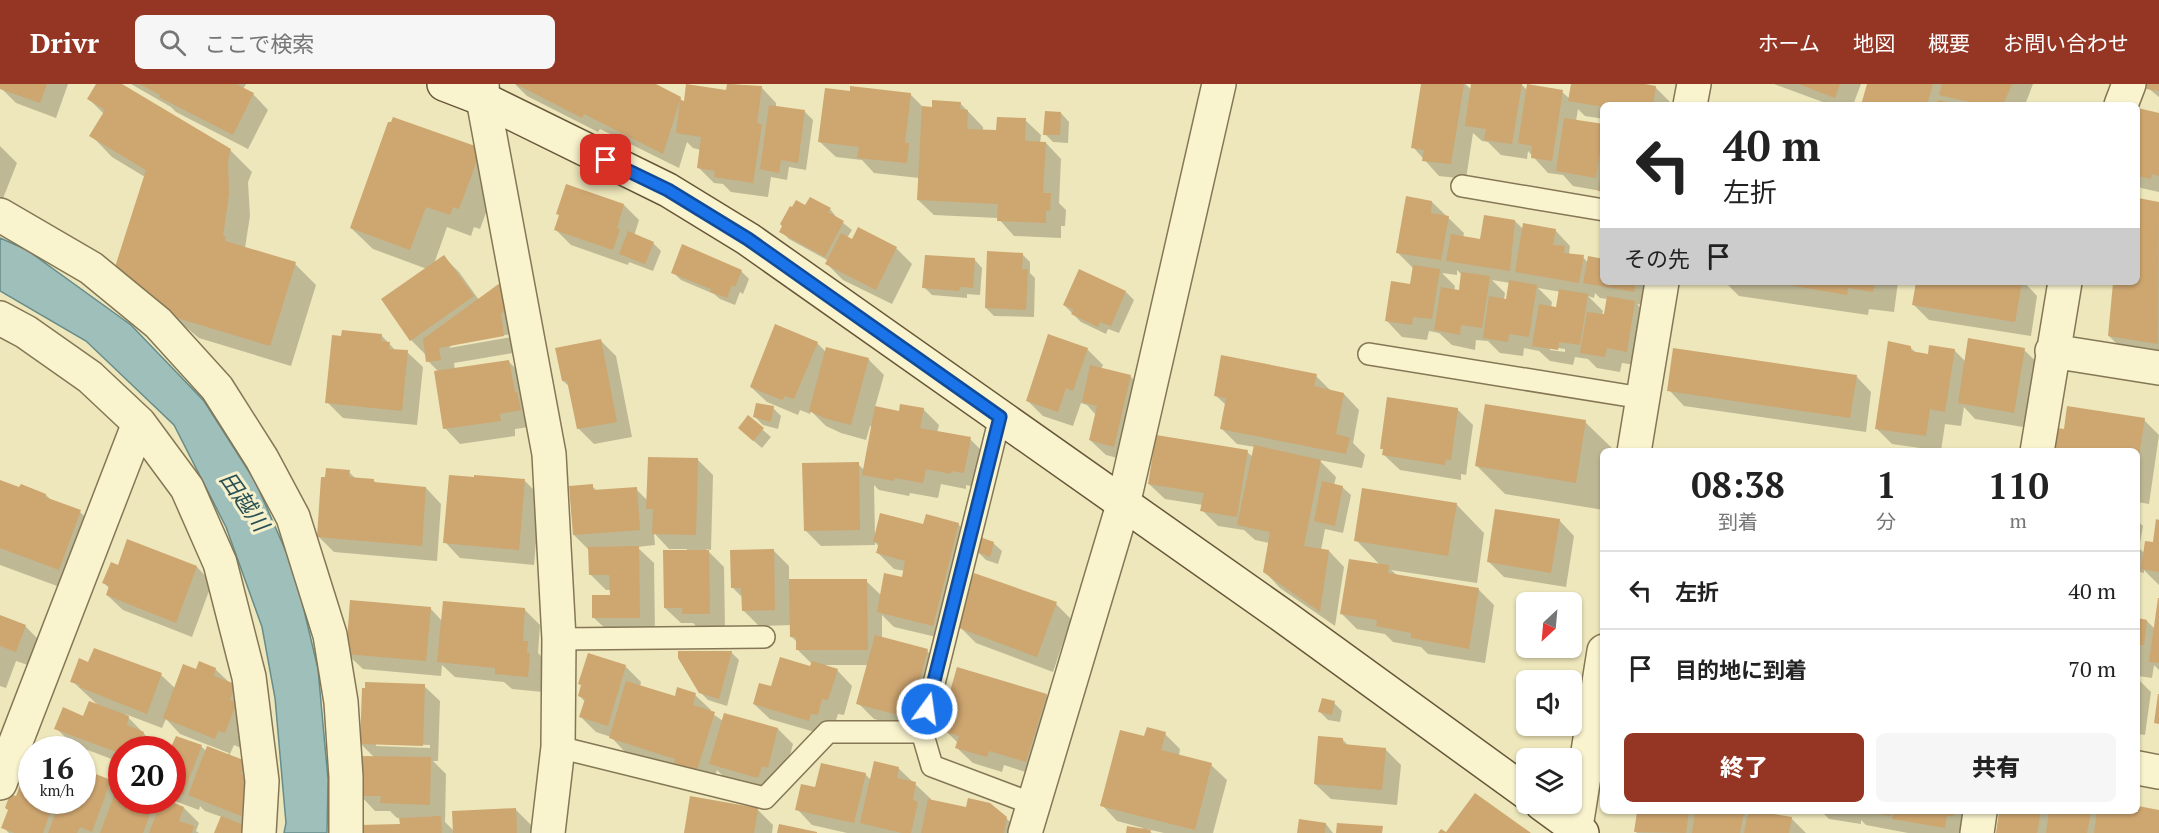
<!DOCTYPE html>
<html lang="ja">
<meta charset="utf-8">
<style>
:root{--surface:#fff;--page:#f6f6f6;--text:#222;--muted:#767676;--line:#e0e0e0;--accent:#953624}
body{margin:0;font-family:"PT Serif","Noto Sans JP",serif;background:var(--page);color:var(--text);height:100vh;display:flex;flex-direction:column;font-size:22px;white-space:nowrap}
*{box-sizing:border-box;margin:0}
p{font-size:20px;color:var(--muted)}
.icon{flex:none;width:33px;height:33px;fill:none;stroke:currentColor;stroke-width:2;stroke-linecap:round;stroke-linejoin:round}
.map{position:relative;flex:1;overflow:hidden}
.drawer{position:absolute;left:1600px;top:364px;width:540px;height:366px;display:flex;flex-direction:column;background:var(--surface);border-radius:9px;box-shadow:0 2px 4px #0004}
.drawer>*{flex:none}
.guide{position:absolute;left:1600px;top:18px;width:540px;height:183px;border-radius:9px;box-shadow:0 2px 4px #0004;background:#fff;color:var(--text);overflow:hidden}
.needle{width:39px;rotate:206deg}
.tools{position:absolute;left:1516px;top:508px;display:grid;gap:12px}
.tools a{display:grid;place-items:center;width:66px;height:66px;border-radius:9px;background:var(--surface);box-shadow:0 2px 4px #0004;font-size:30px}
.speed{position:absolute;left:18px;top:652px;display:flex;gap:12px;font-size:30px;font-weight:700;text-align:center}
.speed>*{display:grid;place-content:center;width:78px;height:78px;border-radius:50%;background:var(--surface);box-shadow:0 2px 4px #0004;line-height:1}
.speed small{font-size:15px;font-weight:400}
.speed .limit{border:9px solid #d22;background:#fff;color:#111}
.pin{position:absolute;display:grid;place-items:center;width:51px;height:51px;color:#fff;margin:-26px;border-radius:12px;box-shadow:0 3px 9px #0006}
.me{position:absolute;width:66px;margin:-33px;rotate:14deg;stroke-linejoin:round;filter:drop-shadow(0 0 4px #0008)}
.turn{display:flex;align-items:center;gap:21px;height:126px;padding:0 24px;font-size:27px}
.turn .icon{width:78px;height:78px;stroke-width:2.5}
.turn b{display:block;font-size:42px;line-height:51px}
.then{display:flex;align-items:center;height:57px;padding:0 24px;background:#0003;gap:12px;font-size:22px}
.eta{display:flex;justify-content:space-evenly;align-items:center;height:102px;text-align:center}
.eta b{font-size:36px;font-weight:800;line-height:42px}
.action{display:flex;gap:12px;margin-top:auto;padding:12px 24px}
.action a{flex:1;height:69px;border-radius:9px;background:var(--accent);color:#fff;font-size:24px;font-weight:800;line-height:69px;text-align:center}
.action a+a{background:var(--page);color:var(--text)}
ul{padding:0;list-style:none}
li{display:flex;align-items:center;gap:18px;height:78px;padding:0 24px;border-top:2px solid var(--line)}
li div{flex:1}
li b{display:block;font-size:22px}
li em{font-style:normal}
header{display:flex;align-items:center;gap:36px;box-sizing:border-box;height:84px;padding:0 30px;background:var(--accent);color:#fff}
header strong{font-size:28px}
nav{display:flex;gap:33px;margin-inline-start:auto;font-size:21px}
.search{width:420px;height:54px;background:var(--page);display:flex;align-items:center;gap:15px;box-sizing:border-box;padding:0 21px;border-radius:9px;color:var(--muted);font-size:22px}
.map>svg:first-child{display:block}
.water{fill:#9fbfbb;stroke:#678c89;stroke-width:1.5}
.shadow{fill:#0003;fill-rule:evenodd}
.building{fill:#cea670}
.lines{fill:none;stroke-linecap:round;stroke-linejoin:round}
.lane-casing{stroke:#857755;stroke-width:24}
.street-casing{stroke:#857755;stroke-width:36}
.secondary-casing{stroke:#675738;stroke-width:36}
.lane{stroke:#f9f3ce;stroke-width:21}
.street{stroke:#f9f3ce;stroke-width:33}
.secondary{stroke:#f9f3ce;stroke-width:33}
.route-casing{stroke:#114b97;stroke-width:15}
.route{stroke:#1a73e8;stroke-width:10}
.labels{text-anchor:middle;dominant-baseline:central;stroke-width:6;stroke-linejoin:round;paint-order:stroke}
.water-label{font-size:22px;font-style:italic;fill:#295054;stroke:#f6f0cb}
</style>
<header>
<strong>Drivr</strong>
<div class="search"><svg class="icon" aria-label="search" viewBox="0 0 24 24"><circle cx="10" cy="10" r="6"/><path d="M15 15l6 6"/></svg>ここで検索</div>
<nav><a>ホーム</a><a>地図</a><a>概要</a><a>お問い合わせ</a></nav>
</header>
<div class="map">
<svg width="2159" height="749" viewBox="0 0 2159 749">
<rect width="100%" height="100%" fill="#eee7bb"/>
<path class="water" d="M0 154 27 166 131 241 204 317 255 397 295 488 318 585 328 695 327 749H284L286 739 275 614 262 543 226 443 174 341 86 257 0 207Z"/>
<path class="shadow" d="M0 0H68L56 34 16 19 0 3Z
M98 0H119L230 66 252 88 248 98 250 132 245 164 295 180 316 201 291 282 199 254 138 204 145 93 112 73 91 51 104 30 89 15Z
M131 0H246L243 5 253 10 268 26 248 65 176 28 171 23Z
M515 0H653L680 14 685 20 728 7 729 0 761 3 776 19V24L805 28 813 36 806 86 789 83 787 96 771 93 768 113 731 108 723 100 714 99 698 83 701 66 693 64 687 58 679 84 600 45 598 48 527 12Z
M1423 0H1465L1472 6 1473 0H1521L1528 7 1562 8 1570 15 1572 0H1636L1655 3 1671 19 1670 21H1604V35L1585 32 1578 25 1576 37 1604 41V110L1601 107 1573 102 1563 91 1548 89 1528 67 1527 75 1501 71 1488 58 1482 57 1473 49 1466 95 1439 92 1413 63Z
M1774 0H1861L1853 21H1831Z
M1869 0H2033L2025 21H1862Z
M2149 0H2159V13L2148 4Z
M851 8 910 10 924 24 933 25 960 19 983 43V47L998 48 1025 36 1041 51 1040 59H1046L1061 75 1059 119 1066 126 1065 142H1061V154L1014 152 998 134 934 131 918 116 919 94 874 89 862 76 836 73 820 58Z
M2138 25 2159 30V108L2141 104 2138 101Z
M1061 29 1069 38 1068 59 1053 58 1045 50Z
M0 62 17 79 0 122Z
M477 65 499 93 480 145 474 143 471 152 447 143 434 180 444 173 459 188 479 216 500 201 515 216 519 268 454 279 455 286 509 278 525 293 536 342 515 345V352L460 360 445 344 439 288 428 277 427 272 411 256 383 215 427 185 373 165 351 144ZM511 250 512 253 449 264 453 260Z
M2138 116 2159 119V284L2138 281 2109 252 2117 198H2138Z
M1432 118 1464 149 1463 154 1482 156 1515 137 1524 146H1555L1570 162 1569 169 1572 171 1583 173 1604 198H1654L1650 223 1637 220 1650 234 1642 282 1622 279 1620 288 1597 284 1588 275 1575 273 1573 281 1550 277 1539 267 1524 264 1523 272 1500 269 1488 257 1476 256 1475 266 1452 261 1439 249 1429 247 1427 256 1402 253 1387 237 1411 201 1414 185 1398 169ZM1457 186 1462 191 1460 208 1454 207 1455 202 1442 189 1457 191ZM1492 196 1510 199 1508 216H1504L1505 209ZM1538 204 1561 208 1558 225 1551 224 1552 218ZM1595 209 1600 214 1608 215 1605 232 1602 231 1603 227 1588 212 1594 214ZM1550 263 1565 265V268L1550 266Z
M624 121 639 136 634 152 653 159 661 167 653 187 629 178 628 181 571 161 555 145 560 132 558 130Z
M806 123 830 125 837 134 852 146 847 154 853 157 896 164 912 180 892 220 843 196 827 180 829 177 789 155 781 147Z
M1022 170 1030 178V189L1035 194 1034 233 994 232 986 224Z
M974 175 982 184 980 211 967 210V214L932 211 924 203Z
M741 187 749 195 743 210 740 208 735 221 720 215 714 210 681 196 673 188Z
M1725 198H1898L1894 228 1869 225 1868 231 1739 212Z
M1917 198H2024L2037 212 2031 252 1929 236 1914 221Z
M1126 208 1134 216 1119 249 1108 245 1106 250 1081 238 1064 221Z
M381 251 396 267 407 268 423 283 417 341 343 334 327 318Z
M601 257 616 272 632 353 594 360 578 344 570 303 563 297Z
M817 259 826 268 868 275 884 291 875 323 900 329 923 325 939 341 937 349 970 355 985 370 979 404 966 401V405L941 400 938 414 910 409 909 412 879 406 874 401 875 452 924 442 958 440 973 456 949 556 894 543 882 531V555L927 567 943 582 925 649 874 635 858 619 868 581H822L837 586 852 602 844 631 838 630 833 646 825 651 770 635 754 620 772 604 811 584 812 580 797 565V558L791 552V541L759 542 743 526V514L732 503 774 467 789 482V496L866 497 882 512 903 495 905 487 894 485 878 469 879 463 875 458V461L821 462 805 446 858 380 864 386 873 343 870 342 866 356 841 349 826 342 811 327 810 330 800 326 798 331 767 318 751 303Z
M1910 263 1916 269 1929 272 1954 266 1966 278 2024 266 2040 281 2029 344 1975 335 1964 323 1961 342 1945 340 1941 367 1892 360 1876 344Z
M1087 265 1103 281 1101 285 1130 292 1146 308 1129 377 1106 371 1090 356 1096 331 1087 321 1081 319 1073 342 1043 332 1028 317Z
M1316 292 1332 308 1344 310 1359 326 1353 359 1365 371 1362 384 1319 376 1336 393 1334 401 1342 403 1351 411 1343 449 1325 445 1321 466 1329 467 1344 483 1335 542 1280 504 1265 488 1269 459 1255 456 1244 446 1218 442 1202 426 1203 421 1165 415 1149 400 1247 368 1253 373 1255 363 1237 360 1221 344 1226 321 1215 311Z
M1856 292 1871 308 1866 348 1684 322 1669 306Z
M773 324 781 332 778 345 763 341 755 333Z
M1457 325 1473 341 1466 391 1461 390V396L1400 386 1384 371V367L1382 364Z
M748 333 771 353 762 364 748 352Z
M2144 336 2159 351 2149 420 2138 418V368L2065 346Z
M1585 338 1614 366 1604 368V426L1505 410 1476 381Z
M698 376 713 391 711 466 706 465 724 483 725 545H699L693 539H681L665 524 687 465H669L654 449 655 461 637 463 654 479 655 549H610L594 534 611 513V506H606L590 490 589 466 574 451 592 402 598 408 636 405 647 416Z
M349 388 356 395 373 396 377 400 426 404 441 420 437 477 334 468 318 452Z
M525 397 540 412 534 481 460 474 445 458Z
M0 398 46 411 52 417 80 428 108 456 87 513 0 481Z
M1456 420 1484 449 1477 499 1391 486 1398 492 1479 506 1494 521 1485 579 1428 570 1421 563 1393 558 1385 550 1357 545 1342 530 1381 482 1356 456Z
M1559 436 1574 452 1566 503 1504 493 1488 477Z
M2138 437 2143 442 2139 464 2145 470 2154 460 2159 437V501L2144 486V489L2139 488 2138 496Z
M993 459 1002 467 998 480 986 476 978 468Z
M197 483 212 499 192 553 123 526 107 511 110 505 104 499Z
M2159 517V586L2154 581 2152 594 2138 592V536L2147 537 2155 545Z
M1056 520 1071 535 1053 588 976 559 961 544Z
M430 524 442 537 525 526 540 541 538 569 543 574 542 583 545 586 543 608 512 605 504 598 455 593 442 581 441 592 363 585 347 570Z
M0 532 25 542 41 558 31 582 16 577 6 604 0 602Z
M95 566 161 591 176 605 197 587 215 585 230 599 235 601 252 635 241 664 234 661 229 672 245 678 251 749H216L222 733 205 727 200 722 199 726 172 716V666H122V679L72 660 56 644 84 634 100 623 72 597 89 580ZM125 630 162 644 166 635 180 650 229 669 228 671 206 667 201 662 172 665 151 657Z
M731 568 739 576 727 622 708 616 700 608Z
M625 582 641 598 640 603 676 614 695 611 711 626 710 628 723 637 778 645 793 660 783 698 774 708 726 695 717 686 712 701 626 669 611 653 596 648 581 633 585 618 580 612Z
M2138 595 2151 608 2145 651 2138 650Z
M424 602 440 617 438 677H433L446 690 445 738 455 748 515 725 531 741V749H362L401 741V734H397L390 727H375L360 711 375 674 361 660ZM376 659 430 661V664L376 662Z
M1046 611 1061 627 1041 693 1004 681 1002 688 973 679 957 664 958 659 947 648 950 637 944 631Z
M1334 619 1342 627 1340 638 1328 636 1320 628Z
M1165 650 1180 665 1179 672 1211 681 1227 696 1213 749H1164L1147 745 1152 749H1127L1128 743 1142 746 1143 744 1117 737 1102 721Z
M1343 656 1349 662 1385 665 1401 681 1397 721 1331 715 1315 700Z
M898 684 931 715V717L1006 734 1021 749H847L812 741 797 725 816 705 865 690 871 696Z
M89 689 111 698 122 708V717L162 719 165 717 184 724 199 739 196 747 199 749H9L3 743 17 714 32 717H82Z
M691 713 757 725 773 741 772 749H685Z
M2138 724 2159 728V749H1997L2001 728H2138Z
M1638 728H1744L1748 732 1749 728H1754L1791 734 1806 749H1637L1635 747Z
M1822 728H1971L1962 749H1908L1866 741 1861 736V740L1829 735Z
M1300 736 1326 740 1333 749H1299Z"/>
<path class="building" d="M0 0H47L40 19 0 5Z
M96 0H122L231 65 228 76 229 110 223 152 226 153 225 157 296 178 270 262 177 234 115 183 146 86 89 52 105 26 87 15Z
M139 0H236L254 9 233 51 159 13 160 11Z
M516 0H656L681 13 663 70 584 30 582 34Z
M686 0 726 6 727 0 762 2 757 39 762 40 753 99 714 93 715 87 697 84 701 53 676 49 680 16 684 17Z
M1421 0H1464L1451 80 1422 77 1424 66 1411 64Z
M1471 0H1522L1512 60 1484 56 1486 45 1465 42Z
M1527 0 1563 6 1552 77 1531 74 1532 62 1518 59Z
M1571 0H1645L1656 2 1653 21H1604V23L1568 17Z
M1798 0H1840L1835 14Z
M1867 0H1933L1927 21H1861Z
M1942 0H2012L2003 21H1993L1983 17 1982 21 1939 11Z
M2147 0H2159V7L2146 5Z
M850 2 911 9 905 59H909L907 79 857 74 859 63 818 58 825 4 850 7Z
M932 16 961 18 960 25 968 26 967 45 996 46 997 33 1026 34 1025 57 1046 58 1043 109H1051L1050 127H1046V139L997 137 998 120 917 116 922 22 932 23Z
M1938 16 1957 20V21H1937Z
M769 21 805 26 798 79 781 76 779 89 760 85Z
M2138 24 2159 29V92L2152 90 2151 95 2138 92Z
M1045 27 1061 28 1060 51H1043Z
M393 33 478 63 476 70 479 71 459 125 453 123 450 131 426 123 410 166 350 144 388 38H391Z
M1564 34 1604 40 1596 94 1556 87Z
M1602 83H1604V108L1598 107Z
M566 100 624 120 617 144 620 145 613 166 554 146 559 131 556 130Z
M1406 112 1432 117 1431 129 1449 132 1441 176 1396 169Z
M810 113 831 124 828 128 844 137 825 173 779 148 782 142 780 140 790 122 792 123 796 116 805 121Z
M2138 114 2159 118 2158 260 2108 252 2113 199 2138 198Z
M1484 131 1515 136 1510 187 1446 177 1451 150 1480 155Z
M1523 139 1556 145 1553 161 1565 162 1564 169 1584 171 1579 199 1515 188Z
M858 143 897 163 876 206 825 180 841 149 852 155Z
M628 147 654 158 645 180 619 170Z
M682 160 742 186 735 203 732 201 727 214 710 208 711 205 671 189Z
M987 167 1023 169 1022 185H1028L1026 226 985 224Z
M444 171 474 212 410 257 381 215Z
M925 171 975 174 973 204 960 203 959 207 922 204Z
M1588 172 1604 175V198H1636L1634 208 1583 199Z
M1413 181 1440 185 1432 235 1413 233 1412 241 1385 237 1391 197 1410 200Z
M1079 185 1126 207 1111 242 1100 238 1098 243 1071 230 1074 226 1063 221Z
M1461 188 1490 192 1482 244 1461 241 1460 251 1434 246 1441 203 1459 206Z
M1509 196 1537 201 1529 253 1509 250 1508 258 1483 254 1489 212 1506 215Z
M1771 198H1875L1873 208 1848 204 1847 211Z
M1916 198H2022L2015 238 1912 221Z
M500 199 505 227 501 230 504 252 439 264 441 276 426 278 423 255Z
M1559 205 1588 210 1580 261 1559 258 1558 266 1532 262 1539 220 1556 223Z
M1607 212 1635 217 1627 268 1607 264 1605 273 1580 269 1587 228 1604 230Z
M775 240 818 258 794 315 785 312 782 316 750 303Z
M342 246 382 250 381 257 390 258 389 265 408 266 402 327 325 319 332 251 341 252Z
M1048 250 1088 264 1073 307 1066 304 1058 328 1026 317Z
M1968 254 2025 264 2014 329 1958 319Z
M601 255 617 338 577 345 567 297H562L555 264Z
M1888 257 1911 262V267L1928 270 1929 261 1955 265 1945 328 1930 325 1926 352 1875 345Z
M826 263 869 274 851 341 824 334 809 327Z
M1673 264 1857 291 1850 334 1667 307Z
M1221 271 1317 290 1314 302 1344 309 1336 350 1350 354 1346 370 1220 345 1226 314 1214 312Z
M509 276 515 308H517L521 326 500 330 501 337 443 345 434 287Z
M1090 281 1131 291 1114 363 1089 356 1097 322 1082 318Z
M1387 313 1458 324 1451 376 1446 375 1445 381 1382 371 1383 365H1380Z
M756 319 774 322 771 338 753 333Z
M900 320 924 324 920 344 971 353 964 389 951 387V390L926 385 923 399 895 394 894 397 862 391 875 322 899 327Z
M1485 320 1586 336 1576 399 1475 382Z
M2067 322 2145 334 2139 372 2138 368H2054L2058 344 2064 345Z
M748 331 764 344 753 357 738 344Z
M1156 351 1248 366 1237 433 1200 427 1204 409 1148 400Z
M1254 361 1321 376 1304 462 1329 466 1320 528 1263 488 1270 448 1237 441Z
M648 373 698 374 696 451 652 450 653 425H646Z
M859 378 860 446 804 447 802 379Z
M326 384 350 386 349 393 374 395V398L426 403 422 462 317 453 321 393H325Z
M449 391 474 393V391L525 395 519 466 443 459Z
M0 396 19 403 21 400 46 410 45 413 81 426 59 486 0 464Z
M1322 397 1343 402 1335 442 1314 437Z
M593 400V406L637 403 640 446 573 451 569 402Z
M1362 404 1457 419 1448 472 1354 457Z
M1495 425 1560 435 1551 489 1487 478Z
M880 429 923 440 926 430 959 439 933 542 877 528 884 489 902 493 905 477 876 469 879 459 873 458Z
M2156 435 2159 436V488L2141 485 2145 457 2153 458Z
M980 453 994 458 990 473 977 468Z
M127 455 197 482 176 539 106 511 109 502 102 499 111 478 118 481Z
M639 462 640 534H592V511H610L609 491H589L588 463Z
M774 465 775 526 742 527 741 504H731L730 466Z
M663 466H709L710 530H682V524H664Z
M1349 475 1389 481 1388 489 1479 504 1469 565 1411 554V549L1376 542 1377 536 1340 530Z
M974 489 1057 518 1037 573 959 544 963 531 960 530Z
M789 495H867L868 566H796V553H790Z
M2158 514H2159V579L2149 578Z
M350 516 431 523 426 577 346 570Z
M443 517 525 524 523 557H528L527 569H530L528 593 495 590V584L437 578Z
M0 531 26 541 16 568 0 562Z
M2138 534 2147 536 2144 561H2139V565Z
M875 551 928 565 910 634 856 620Z
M94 564 162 589 147 630 79 603 80 601 70 598 79 574 88 578Z
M678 567H732L719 615 699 609 678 574Z
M588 569 626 581 608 642 579 633 585 615 578 612 581 601 578 600Z
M780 573 810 582 812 577 838 585 828 616 822 615 818 631 811 630 809 637 753 620 759 599 771 602Z
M199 577 216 584 214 592 235 600 230 616 237 618 225 649 218 647 215 655 163 634 183 580 196 585Z
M957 583 1047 610 1026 678 989 667 987 673 955 664 959 652 945 648 949 634 943 632Z
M626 597 675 612 677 603 696 609 693 621 715 628 697 686 674 679 675 675 609 654Z
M365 598 425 600 423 662 360 660 362 604H365Z
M2158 610H2159V640L2154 639Z
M1322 614 1335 617 1332 631 1318 628Z
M89 617 129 632 127 641 144 648 137 666H122V670L54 645 63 623 83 632Z
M724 629 778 644 768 684 762 682 758 694 709 680Z
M1147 643 1166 648 1161 666 1212 679 1195 746 1100 722 1120 646 1144 652Z
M176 652 202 661 183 711 172 707V666H143L147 654 171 663Z
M1318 652 1343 654V660L1386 664 1382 706 1314 700Z
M207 662 246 677 241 690 246 691 249 710 241 732 188 711Z
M359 672 431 673 430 721 380 719 381 712H358Z
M874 677 899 683 897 694 916 698 913 716 918 718 911 749H902L860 739Z
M821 679 866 689 854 739 795 726 801 700 815 703Z
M28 681 32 682V717H54L43 749H15L1 744 8 726 5 724 10 710 16 712Z
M88 687 111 696 92 748 80 743 77 749H48L60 717H82V699Z
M1475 709 1531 749H1438L1441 745 1446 748Z
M114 712 122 715V717H155L143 749H100Z
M690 712 758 724 754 749H684Z
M968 714 990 719 1007 733 1004 749H921L928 715 966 723Z
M161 717H170L184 723 179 737 194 742 192 749H149Z
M2138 722 2159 726V749H2094L2097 728H2138Z
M516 724 517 749H453L452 727Z
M1637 728H1689L1686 749 1634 748Z
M1695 728H1744L1740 749H1692Z
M1748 728H1762L1792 733 1789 749H1744Z
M1867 728H1890V732Z
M1894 728H1953V732H1947L1945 744 1892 735Z
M1999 728H2041L2037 749H1996Z
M2049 728H2091L2087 749H2046Z
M221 732 246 742 244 749H214Z
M441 732 442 749H361L360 741 400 740 399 734Z
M1299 735 1326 739 1325 749H1297Z
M1337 739 1383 742 1382 749H1336Z
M779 740 817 748V749H777Z
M1127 742 1151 746 1150 749H1126Z"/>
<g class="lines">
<defs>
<path id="lane" d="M1462 102 1604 126
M1369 270 1642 314
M559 555 764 553
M922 648 1000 333
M558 663 765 714 828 648H922L932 682 1033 720"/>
<path id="street" d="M482 0 483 15 549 370 559 555 558 663 548 749
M1690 21 1694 0
M2121 21 2129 0
M0 131 91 184 158 239 217 304 262 375 293 433 330 551 341 618 346 693V749
M0 234 26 248 90 293 139 339 187 404 220 479 249 593 262 697 259 749
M2052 267 2159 284
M1634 368 1662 198
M2037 368 2065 198
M2138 684 2159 688
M0 699 139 339
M1025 749 1123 421 1219 0
M1575 749 1604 567
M1977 749 1980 728"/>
<path id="secondary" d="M444 0 483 15 668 106 748 155 1283 532 1527 709
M1542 720 1582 749"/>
</defs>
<use href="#lane" class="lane-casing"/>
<use href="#street" class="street-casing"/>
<use href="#secondary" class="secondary-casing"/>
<use href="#lane" class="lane"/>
<use href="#street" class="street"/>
<use href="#secondary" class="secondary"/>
</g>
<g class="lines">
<defs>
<path id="route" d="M606 76 668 106 748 155 1000 333 927 625"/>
</defs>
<use href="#route" class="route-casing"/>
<use href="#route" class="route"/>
</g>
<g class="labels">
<g class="water-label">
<text transform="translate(245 417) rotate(55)">田越川</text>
</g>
</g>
</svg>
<div class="tools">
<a><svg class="needle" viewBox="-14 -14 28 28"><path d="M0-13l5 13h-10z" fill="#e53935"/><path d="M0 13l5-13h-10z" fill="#767676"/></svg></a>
<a><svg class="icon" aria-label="sound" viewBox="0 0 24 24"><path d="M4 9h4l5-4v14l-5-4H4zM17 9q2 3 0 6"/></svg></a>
<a><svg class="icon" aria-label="layers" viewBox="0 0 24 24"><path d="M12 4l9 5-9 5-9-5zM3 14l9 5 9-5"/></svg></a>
</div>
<div class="speed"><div>16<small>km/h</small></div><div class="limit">20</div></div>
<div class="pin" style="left:606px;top:76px;background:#d93025"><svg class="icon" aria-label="arrive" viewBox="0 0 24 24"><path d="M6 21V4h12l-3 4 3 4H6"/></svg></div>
<svg class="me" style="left:927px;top:625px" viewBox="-20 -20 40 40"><circle r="17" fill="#1a73e8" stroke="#fff" stroke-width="3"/><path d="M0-11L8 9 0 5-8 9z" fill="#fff"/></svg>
<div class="guide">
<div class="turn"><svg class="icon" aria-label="left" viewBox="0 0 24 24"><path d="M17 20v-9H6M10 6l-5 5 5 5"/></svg><div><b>40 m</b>左折</div></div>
<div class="then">その先<svg class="icon" aria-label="arrive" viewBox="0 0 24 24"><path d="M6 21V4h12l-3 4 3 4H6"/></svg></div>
</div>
<section class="drawer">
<div class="eta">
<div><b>08:38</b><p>到着</p></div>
<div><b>1</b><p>分</p></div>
<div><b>110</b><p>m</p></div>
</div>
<ul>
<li><svg class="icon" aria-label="left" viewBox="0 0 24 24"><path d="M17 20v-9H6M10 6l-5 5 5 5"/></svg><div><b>左折</b></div><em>40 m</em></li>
<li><svg class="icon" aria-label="arrive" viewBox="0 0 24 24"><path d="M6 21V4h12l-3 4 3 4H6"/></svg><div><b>目的地に到着</b></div><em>70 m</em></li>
</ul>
<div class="action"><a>終了</a><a>共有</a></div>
</section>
</div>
